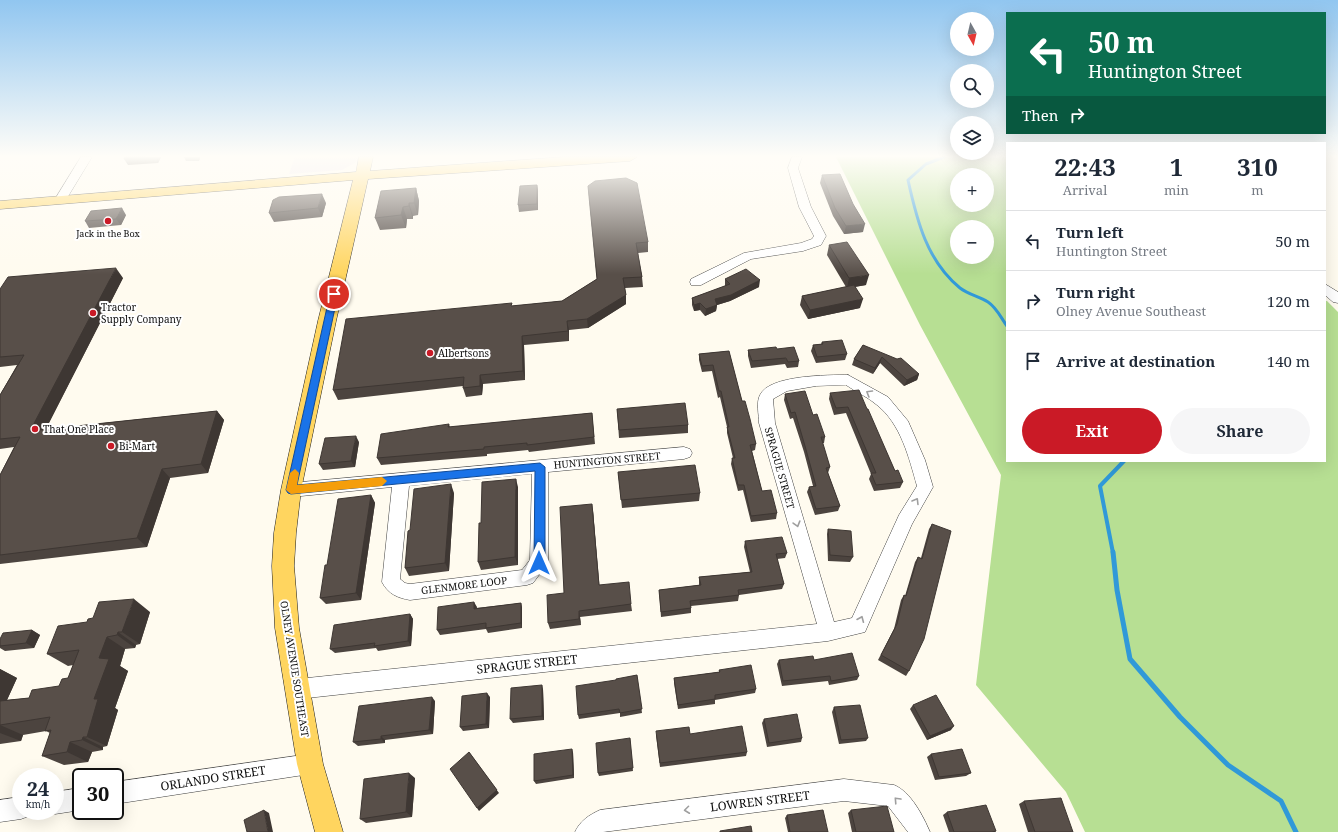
<!DOCTYPE html>
<meta charset="utf-8">
<style>
:root{--surface:#fff;--page:#f6f6f7;--text:#1f2937;--muted:#747a83;--line:#e0e1e3;--accent:#ca1a26}
body{margin:0;font-family:"Noto Serif",serif;background:var(--page);color:var(--text);height:100vh;display:flex;flex-direction:column;font-size:15px;white-space:nowrap}
*{box-sizing:border-box;margin:0}
p{font-size:13px;color:var(--muted)}
.icon{flex:none;width:22px;height:22px;fill:none;stroke:currentColor;stroke-width:2;stroke-linecap:round;stroke-linejoin:round}
.map{position:relative;flex:1;overflow:hidden}
.panel{position:absolute;left:1006px;top:142px;width:320px;height:320px;display:flex;flex-direction:column;background:var(--surface);border-radius:0px;box-shadow:0 4px 16px #0002}
.panel>*{flex:none}
.guide{position:absolute;left:1006px;top:12px;width:320px;height:122px;border-radius:0px;box-shadow:0 4px 16px #0002;background:#0b6e4f;color:#fff;overflow:hidden}
.needle{width:26px;rotate:172deg}
.controls{position:absolute;left:950px;top:12px;display:grid;gap:8px}
.controls a{display:grid;place-items:center;width:44px;height:44px;border-radius:50%;background:var(--surface);box-shadow:0 4px 16px #0002;font-size:20px}
.speed{position:absolute;left:12px;top:768px;display:flex;gap:8px;font-size:20px;font-weight:700;text-align:center}
.speed>*{display:grid;place-content:center;width:52px;height:52px;border-radius:50%;background:var(--surface);box-shadow:0 4px 16px #0002;line-height:1}
.speed small{font-size:10px;font-weight:400}
.speed .limit{border:2px solid #111;border-radius:6px;background:#fff;color:#111}
.pin{position:absolute;display:grid;place-items:center;width:34px;height:34px;color:#fff;margin:-17px;border:2px solid #fff;border-radius:50%;box-shadow:0 1px 4px #0007}
.me{position:absolute;width:44px;margin:-22px;rotate:0deg;stroke-linejoin:round;filter:drop-shadow(0 0 3px #0008)}
.turn{display:flex;align-items:center;gap:14px;height:84px;padding:0 16px;font-size:18px}
.turn .icon{width:52px;height:52px;stroke-width:2.5}
.turn b{display:block;font-size:28px;line-height:34px}
.then{display:flex;align-items:center;height:38px;padding:0 16px;background:#0003;gap:8px;font-size:15px}
.eta{display:flex;justify-content:space-evenly;align-items:center;height:68px;text-align:center}
.eta b{font-size:24px;font-weight:700;line-height:28px}
.primary-button{display:flex;gap:8px;margin-top:auto;padding:8px 16px}
.primary-button a{flex:1;height:46px;border-radius:24px;background:var(--accent);color:#fff;font-size:16px;font-weight:700;line-height:46px;text-align:center}
.primary-button a+a{background:var(--page);color:var(--text)}
ul{padding:0;list-style:none}
li{display:flex;align-items:center;gap:12px;height:60px;padding:0 16px;border-top:1px solid var(--line)}
li div{flex:1}
li b{display:block;font-size:15px}
li em{font-style:normal}
.map>svg:first-child{display:block}
.industrial{fill:#ece2ed}
.forest{fill:#b7df93;fill-rule:evenodd}
.lines{fill:none;stroke-linecap:round;stroke-linejoin:round}
.stream-far2{stroke:#3099d8;stroke-width:3}
.stream-far1{stroke:#3099d8;stroke-width:4}
.stream{stroke:#3099d8;stroke-width:5}
.minor-casing{stroke:#414141;stroke-width:1}
.major-casing{stroke:#1f1f1f;stroke-width:1}
.minor{fill:#fff;fill-rule:evenodd}
.major{fill:#ffd55f;fill-rule:evenodd}
.wall{fill:#4c443f}
.shaded-wall{fill:#3e3733}
.building{fill:#584f49;stroke:#3e3733}
.oneway{stroke:#9f9f9f}
.route{fill:#1a73e8;stroke:#114b97}
.slow{fill:#f59e0b}
.poi-dot{fill:#ca1a26;stroke:#fff;stroke-width:1.5}
.labels{text-anchor:middle;dominant-baseline:central;stroke-width:4;stroke-linejoin:round;paint-order:stroke}
.far-poi-label{font-size:9px;fill:#0e0e0e;stroke:#fff}
.poi-label{font-size:10px;fill:#0e0e0e;stroke:#fff;text-anchor:start}
.street-label{font-size:10px;fill:#0e0e0e;stroke:#fff}
.near-street-label{font-size:12px;fill:#0e0e0e;stroke:#fff}
</style>
<div class="map">
<svg width="1338" height="832" viewBox="0 0 1338 832">
<rect width="100%" height="100%" fill="#fffbef"/>
<path class="industrial" d="M295 157H357L356 162 342 170 289 174Z"/>
<path class="forest" d="M836 157H1007V461H1325V301H1327L1338 312V832H1085L1066 792 976 685 1001 475 920 325ZM957 175H987V205H957ZM957 227H987V257H957Z"/>
<g class="lines">
<path class="stream-far2" d="M944 157 926 164 908 180C917 221 927 261 960 288 969 295 979 296 988 302 997 308 1001 318 1007 326"/>
<path class="stream-far1" d="M1113 553 1100 486 1124 461"/>
<path class="stream" d="M1113 552 1117 590 1130 659 1180 717 1228 765 1281 801 1296 832"/>
<defs>
<path id="minor" d="M81 157H92L64 203H56L54 201Z
M792 157H802L798 168 811 207 826 236 821 245 803 251 751 259 701 285H691L690 282 691 279 744 253 801 243 812 239 814 236 799 207 788 168Z
M1325 284 1338 292V303L1333 302 1325 295Z
M848 375 888 397 908 421 925 460 933 487 912 524 865 632 828 641 298 699 291 696 288 689 291 682 298 679 817 624 759 423C759 415 756 402 760 395 769 375 828 375 848 375ZM846 385C856 392 868 397 877 405 901 424 909 458 917 486L899 515 852 618 834 622 775 423 773 399 787 391 816 386Z
M684 447 690 449 692 453 690 457 684 459 548 472V563L533 583 527 585 410 600C398 598 388 594 382 582L392 487 291 497 285 495 283 490 285 485 291 483ZM532 474 530 560 522 570 410 584 405 583 400 579 409 486Z
M310 754 317 757 320 764 317 771 310 774 115 804V782Z
M844 779 894 785C911 792 923 816 930 832H908L888 806 844 801 603 832H575C580 821 589 815 600 810Z
M81 788V810L55 814 49 811H55V792Z
M21 797V811H30L29 816 21 819 0 822V800Z"/>
<path id="major" d="M359 157H373L370 171 563 157H637L630 161 368 179 336 321 301 490 296 533 294 566 299 628 323 764 343 832H315L297 764 275 628 272 566 274 533 281 490 318 321 353 180 0 209V201L356 172Z"/>
</defs>
<use href="#minor" class="minor-casing"/>
<use href="#major" class="major-casing"/>
<use href="#minor" class="minor"/>
<use href="#major" class="major"/>
</g>
<path class="wall" d="M125 157H161L158 163 128 165 124 159Z
M184 157H200L199 161H186Z
M822 175 863 232 844 234 833 216 820 183Z
M537 185 538 191V210L519 212 518 205Z
M588 186 648 242V252L638 253 642 277 643 287 625 288 626 304 588 328 569 330V341L524 345 525 380 483 384 482 395 466 397 463 388V386L338 400 333 390 512 306 562 301 597 279Z
M416 188 419 201 418 215 413 216V219H407L406 228 380 230 375 218Z
M326 203 322 217 274 222 269 213Z
M126 215 121 225 89 228 85 221Z
M829 245 866 285 855 287 860 308 808 319 800 305 802 296 846 287 827 255Z
M123 278 46 429 217 411 224 420 208 473 170 478 147 547 0 564V475L14 447 0 449V395L17 365 0 367V289Z
M725 279 759 287 730 301 717 305 716 311 705 316 700 310 694 311 692 305V298L725 286Z
M822 342 847 354 845 360 816 363 811 351 813 345 821 344Z
M863 345 919 374 917 380 904 386 880 363 873 374 852 365 854 359Z
M748 350 799 361 798 367 787 368 785 364 751 368 748 356Z
M729 351 742 401 756 444 755 450 752 451 762 491 777 513 776 519 751 522 743 490 738 491 731 464 732 458H733L727 433V427L720 397 718 398 712 371 702 372 699 360V354Z
M830 393 867 409 895 471 903 482 900 488 874 491 869 479 871 474 846 413 834 415 829 399Z
M785 394 813 415 825 437 824 443H822L830 467 828 473 840 506 838 511 815 515 807 492 809 487 813 486 804 452 793 418 790 419 784 400Z
M617 409 688 425V433L619 438Z
M592 413 595 444 529 452 528 450 487 454V456L381 465 377 458 449 424 450 427Z
M359 442 355 467 323 470 319 464Z
M618 472 700 493 699 501 622 508Z
M518 487V565L481 570 478 562 481 523Z
M454 493 449 571 409 576 405 568 410 530Z
M371 495 375 503 361 600 326 604 320 598 327 565Z
M593 511 599 585 631 604 632 611 580 617 581 625 550 629 548 623 564 593Z
M932 524 909 671 906 676 878 660 894 629 901 600 904 595 905 596 915 562 918 557 921 558 929 529Z
M828 529 853 557 850 562 828 561 827 534Z
M745 541 787 553 785 558 777 559 784 584 782 589 739 595 738 601 691 606V613L661 617 659 590 699 585V577L750 572 744 547Z
M521 603 522 608V628L488 633 486 629 440 635 437 630 477 607 476 608Z
M150 612 140 644 136 645 135 648 125 649 120 666 128 671 115 708 118 710 107 746 103 747V750L92 752 88 762 64 765 42 756 50 733 46 731 23 735 21 741 0 744V669L17 678 7 700 29 698 59 686 68 678 73 665 68 666 47 654 87 622Z
M410 614 413 619 411 646 378 651 376 648 335 653 330 649Z
M32 630 40 635 34 648 5 651 0 648V639Z
M779 660H814L859 676 857 680 829 685 828 681 782 686 777 664Z
M719 670 756 689 755 693 715 700V704L678 709 674 683V678L719 672Z
M637 675 642 713 620 717V713L579 719 578 715 616 680Z
M543 689 544 720 513 723 510 719Z
M490 697 489 728 463 731 460 727Z
M435 701 433 734 385 740V743L358 746 353 742Z
M913 705 951 730 927 740 910 709Z
M834 707 868 738 866 741 839 744 832 712Z
M764 719 802 738 801 742 767 747 762 723Z
M690 734 747 752 746 756 660 767 656 735Z
M630 738 633 771 599 776 598 773Z
M573 752 574 778 536 784 534 781Z
M931 754 971 773 966 776 935 780 927 757Z
M415 778 412 817 366 823 360 819Z
M1024 801 1073 832H1028L1019 804Z
M851 810 894 832H852L848 813Z
M947 812 996 831 995 832H949L943 815Z
M787 815 828 832H788L785 818Z"/>
<path class="shaded-wall" d="M155 157H161L158 163Z
M197 157H200L199 161Z
M537 185 538 191V210L537 204Z
M416 188 419 201 418 215 414 203Z
M322 194 326 203 322 217 318 208Z
M409 203 413 216V219L409 206Z
M403 207 407 219 406 228 401 215Z
M122 208 126 215 121 225 116 219Z
M865 224 863 232 844 234 846 226Z
M116 268 123 278 40 440 30 431Z
M869 275 866 285 847 288 849 278Z
M760 280 759 287 730 301 717 305 716 311 705 316 706 309 715 299Z
M626 295V304L588 328 587 319Z
M863 299 860 308 808 319 810 310Z
M700 303V310L694 311V305Z
M567 321 569 330V341Z
M522 336 524 345 525 380 523 371Z
M882 357 880 363 873 374 875 368Z
M919 374 917 380 904 386 907 380Z
M480 375 483 384 482 395 480 386Z
M217 411 224 420 208 473 201 464Z
M356 436 359 442 355 467 351 461Z
M162 469 170 478 147 547 137 538Z
M516 479 518 487V565L515 557Z
M451 484 454 493 449 571 445 563Z
M371 495 375 503 361 600 356 593Z
M592 504 593 511 600 592 599 585Z
M134 599 150 612 140 644 122 632Z
M474 602 477 607 476 614 474 609Z
M521 603 522 608V628L521 623Z
M579 611 580 617 581 625 579 619Z
M410 614 413 619 411 646 408 641Z
M32 630 40 635 34 648 26 643Z
M118 632 136 645 135 648 117 635Z
M107 637 125 649 120 666 128 671 115 708 118 710 107 746 87 737 99 658Z
M0 669 17 678 7 700 9 701 0 713Z
M542 685 543 689 544 720 542 716Z
M487 693 490 697 489 728 486 724Z
M432 697 435 701 433 734 429 730Z
M0 725 23 735 21 741 0 733Z
M954 726 951 730 927 740 930 736Z
M381 736 385 740V743L381 739Z
M83 737 103 747V750L82 740Z
M70 742 92 752 88 762 67 752Z
M572 749 573 752 574 778 573 775Z
M469 752 499 793 479 811 477 808Z
M409 773 415 778 412 817 406 812Z
M264 810 269 813 273 832H268Z"/>
<path class="building" d="M125 157H146L124 159Z
M840 174 853 204 865 224 846 226 835 208 822 175Z
M626 178 637 183 648 242 636 243 642 277 623 278 626 295 587 319 567 321 568 331 522 336 523 371 480 375V386L463 388 464 377 333 390 346 319 512 303 511 306 562 301 597 279 588 186 595 181Z
M537 185V204L518 205 520 186Z
M416 188 414 203H409V206L403 207 401 215 375 218 381 191Z
M322 194 318 208 269 213 273 200 279 197Z
M122 208 116 219 85 221 91 211Z
M847 242 869 275 849 278 829 245Z
M116 268 30 431 217 411 201 464 162 469 137 538 0 555V475L20 437 0 439V395L24 355 0 357V289L8 277Z
M746 269 760 280 731 295 715 299 717 305 706 309 700 303 694 305 692 298 730 284 725 279Z
M854 285 863 299 810 310 802 296Z
M842 340 847 354 817 357 813 345 823 344 822 342Z
M863 345 897 359 901 358 919 374 907 380 882 357 875 368 854 359Z
M776 347 777 349 794 347 799 361 788 362 786 358 752 361 748 350Z
M729 351 742 401H745L750 419 756 444 750 445 762 491 771 490 777 513 751 516 744 485H738L732 458H735L727 427H729L721 391H719L713 365 702 366 699 354Z
M859 390 867 409H868L895 471 898 470 903 482 876 485 871 473H876L848 407 836 408 830 393Z
M805 391 813 415 817 414 825 437H821L830 467 826 468 840 506 816 509 809 487 816 486 805 446 795 412 791 413 785 394Z
M685 403 688 425 619 430 617 409Z
M592 413 594 437 527 445V443L484 447V449L377 458 381 434 449 424 448 427Z
M356 436 351 461 319 464 325 438Z
M695 465 700 493 621 500 618 472Z
M516 479 515 557 478 562 479 523H481L482 482Z
M451 484 445 563 405 568 408 531 410 530 414 489Z
M371 495 356 593 320 598 325 565H327L338 499Z
M592 504 599 585 629 582 631 604 579 611V619L548 623 547 595 564 593 560 507Z
M932 524 951 531 924 639 909 671 881 655 897 624 904 595 906 596 918 557 922 559Z
M828 529 851 531 853 557 830 555Z
M782 537 787 553 776 554 784 584 738 590 739 595 690 601 691 608 661 612 659 590 701 585 699 577 752 572 745 541Z
M134 599 122 632H118L117 635 107 637 99 658 109 659 94 699H98L87 737H83L82 740 70 742 67 752 42 756 51 730 45 731 50 717 0 725V701L29 698 32 690 59 686 62 679 68 678 79 650 47 654 58 626 87 622 88 619 93 618 99 602Z
M474 602V609L521 603V623L486 628V623L437 630 438 607Z
M410 614 408 641 374 646 375 643 330 649 334 625Z
M32 630 26 643 0 646V639L3 633Z
M852 653 859 676 831 681 830 676 783 681 779 660 813 656 814 660Z
M751 665 756 689 715 695V699L678 705 674 678 720 672 719 670Z
M637 675 642 709 620 713 619 709 578 715 576 686 616 680V679Z
M542 685V716L510 719 511 688Z
M487 693 486 724 460 727 462 696Z
M936 695 954 726 930 736 913 705Z
M432 697 429 730 381 736V739L353 742 359 706Z
M860 705 868 738 841 740 834 707Z
M797 714 802 738 769 743 764 719Z
M742 726 747 752 660 763 656 731 689 727 690 734Z
M630 738 633 768 598 773 596 743Z
M572 749 573 775 534 781V754Z
M962 749 971 773 939 777 931 754Z
M469 752 497 790 477 808 450 769Z
M409 773 406 812 360 819 364 779Z
M1061 798 1073 832H1035L1024 801Z
M986 805 996 831 992 832H954L947 812Z
M887 806 894 832H856L851 810Z
M264 810 268 832H247L244 820Z
M823 810 828 832H790L787 815Z
M751 826 752 832H720V831Z"/>
<defs><path id="oneway-chevron" d="M-2-3.5L2.5 0L-2 3.5" fill="none" stroke-width="1.6" stroke-linecap="round" stroke-linejoin="round"/></defs>
<g class="oneway">
<use href="#oneway-chevron" transform="translate(869 393) rotate(-149)"/>
<use href="#oneway-chevron" transform="translate(916 501) rotate(-59)"/>
<use href="#oneway-chevron" transform="translate(797 524) rotate(74)"/>
<use href="#oneway-chevron" transform="translate(861 619) rotate(-67)"/>
<use href="#oneway-chevron" transform="translate(897 800) rotate(-133)"/>
<use href="#oneway-chevron" transform="translate(687 810) rotate(173)"/>
</g>
<linearGradient id="sky" x2="0" y2="1"><stop stop-color="#91c6f0"/><stop offset="0.57" stop-color="#fffdf8"/><stop offset="1" stop-color="#fffdf8" stop-opacity="0"/></linearGradient>
<rect width="1338" height="274" fill="url(#sky)"/>
<path class="route" d="M334 292 338 294 297 485 540 463 545 467V563L543 567 539 568 536 567 534 563 535 471 291 494 288 493 286 490 330 294Z"/>
<path class="slow" d="M295 469 299 473 297 485 382 477 387 481 382 486 291 494 286 490 290 473Z"/>
<g class="poi-dot">
<circle cx="108" cy="221" r="4"/>
<circle cx="93" cy="313" r="4"/>
<circle cx="430" cy="353" r="4"/>
<circle cx="35" cy="429" r="4"/>
<circle cx="111" cy="446" r="4"/>
</g>
<g class="labels">
<g class="far-poi-label">
<text x="108" y="233">Jack in the Box</text>
</g>
<g class="poi-label">
<text x="101" y="307">Tractor<tspan x="101" dy="12">Supply Company</tspan></text>
<text x="438" y="353">Albertsons</text>
<text x="43" y="429">That One Place</text>
<text x="119" y="446">Bi-Mart</text>
</g>
<g class="street-label">
<text transform="translate(607 460) rotate(-5)">HUNTINGTON STREET</text>
<text transform="translate(780 468) rotate(74)">SPRAGUE STREET</text>
<text transform="translate(464 585) rotate(-7)">GLENMORE LOOP</text>
<text transform="translate(295 669) rotate(81)">OLNEY AVENUE SOUTHEAST</text>
</g>
<g class="near-street-label">
<text transform="translate(527 664) rotate(-6)">SPRAGUE STREET</text>
<text transform="translate(213 778) rotate(-9)">ORLANDO STREET</text>
<text transform="translate(760 801) rotate(-7)">LOWREN STREET</text>
</g>
</g>
</svg>
<div class="controls">
<a><svg class="needle" viewBox="-14 -14 28 28"><path d="M0-13l5 13h-10z" fill="#e53935"/><path d="M0 13l5-13h-10z" fill="#747a83"/></svg></a>
<a><svg class="icon" aria-label="search" viewBox="0 0 24 24"><circle cx="10" cy="10" r="6"/><path d="M15 15l6 6"/></svg></a>
<a><svg class="icon" aria-label="layers" viewBox="0 0 24 24"><path d="M12 4l9 5-9 5-9-5zM3 14l9 5 9-5"/></svg></a>
<a>+</a>
<a>−</a>
</div>
<div class="speed"><div>24<small>km/h</small></div><div class="limit">30</div></div>
<div class="pin" style="left:334px;top:294px;background:#d93025"><svg class="icon" aria-label="arrive" viewBox="0 0 24 24"><path d="M6 21V4h12l-3 4 3 4H6"/></svg></div>
<svg class="me" style="left:539px;top:563px" viewBox="-20 -20 40 40"><path d="M0-17L14 15 0 8-14 15z" fill="#1a73e8" stroke="#fff" stroke-width="4"/></svg>
<div class="guide">
<div class="turn"><svg class="icon" aria-label="left" viewBox="0 0 24 24"><path d="M17 20v-9H6M10 6l-5 5 5 5"/></svg><div><b>50 m</b>Huntington Street</div></div>
<div class="then">Then<svg class="icon" aria-label="right" viewBox="0 0 24 24"><path d="M7 20v-9h11M14 6l5 5-5 5"/></svg></div>
</div>
<section class="panel">
<div class="eta">
<div><b>22:43</b><p>Arrival</p></div>
<div><b>1</b><p>min</p></div>
<div><b>310</b><p>m</p></div>
</div>
<ul>
<li><svg class="icon" aria-label="left" viewBox="0 0 24 24"><path d="M17 20v-9H6M10 6l-5 5 5 5"/></svg><div><b>Turn left</b><p>Huntington Street</p></div><em>50 m</em></li>
<li><svg class="icon" aria-label="right" viewBox="0 0 24 24"><path d="M7 20v-9h11M14 6l5 5-5 5"/></svg><div><b>Turn right</b><p>Olney Avenue Southeast</p></div><em>120 m</em></li>
<li><svg class="icon" aria-label="arrive" viewBox="0 0 24 24"><path d="M6 21V4h12l-3 4 3 4H6"/></svg><div><b>Arrive at destination</b></div><em>140 m</em></li>
</ul>
<div class="primary-button"><a>Exit</a><a>Share</a></div>
</section>
</div>
